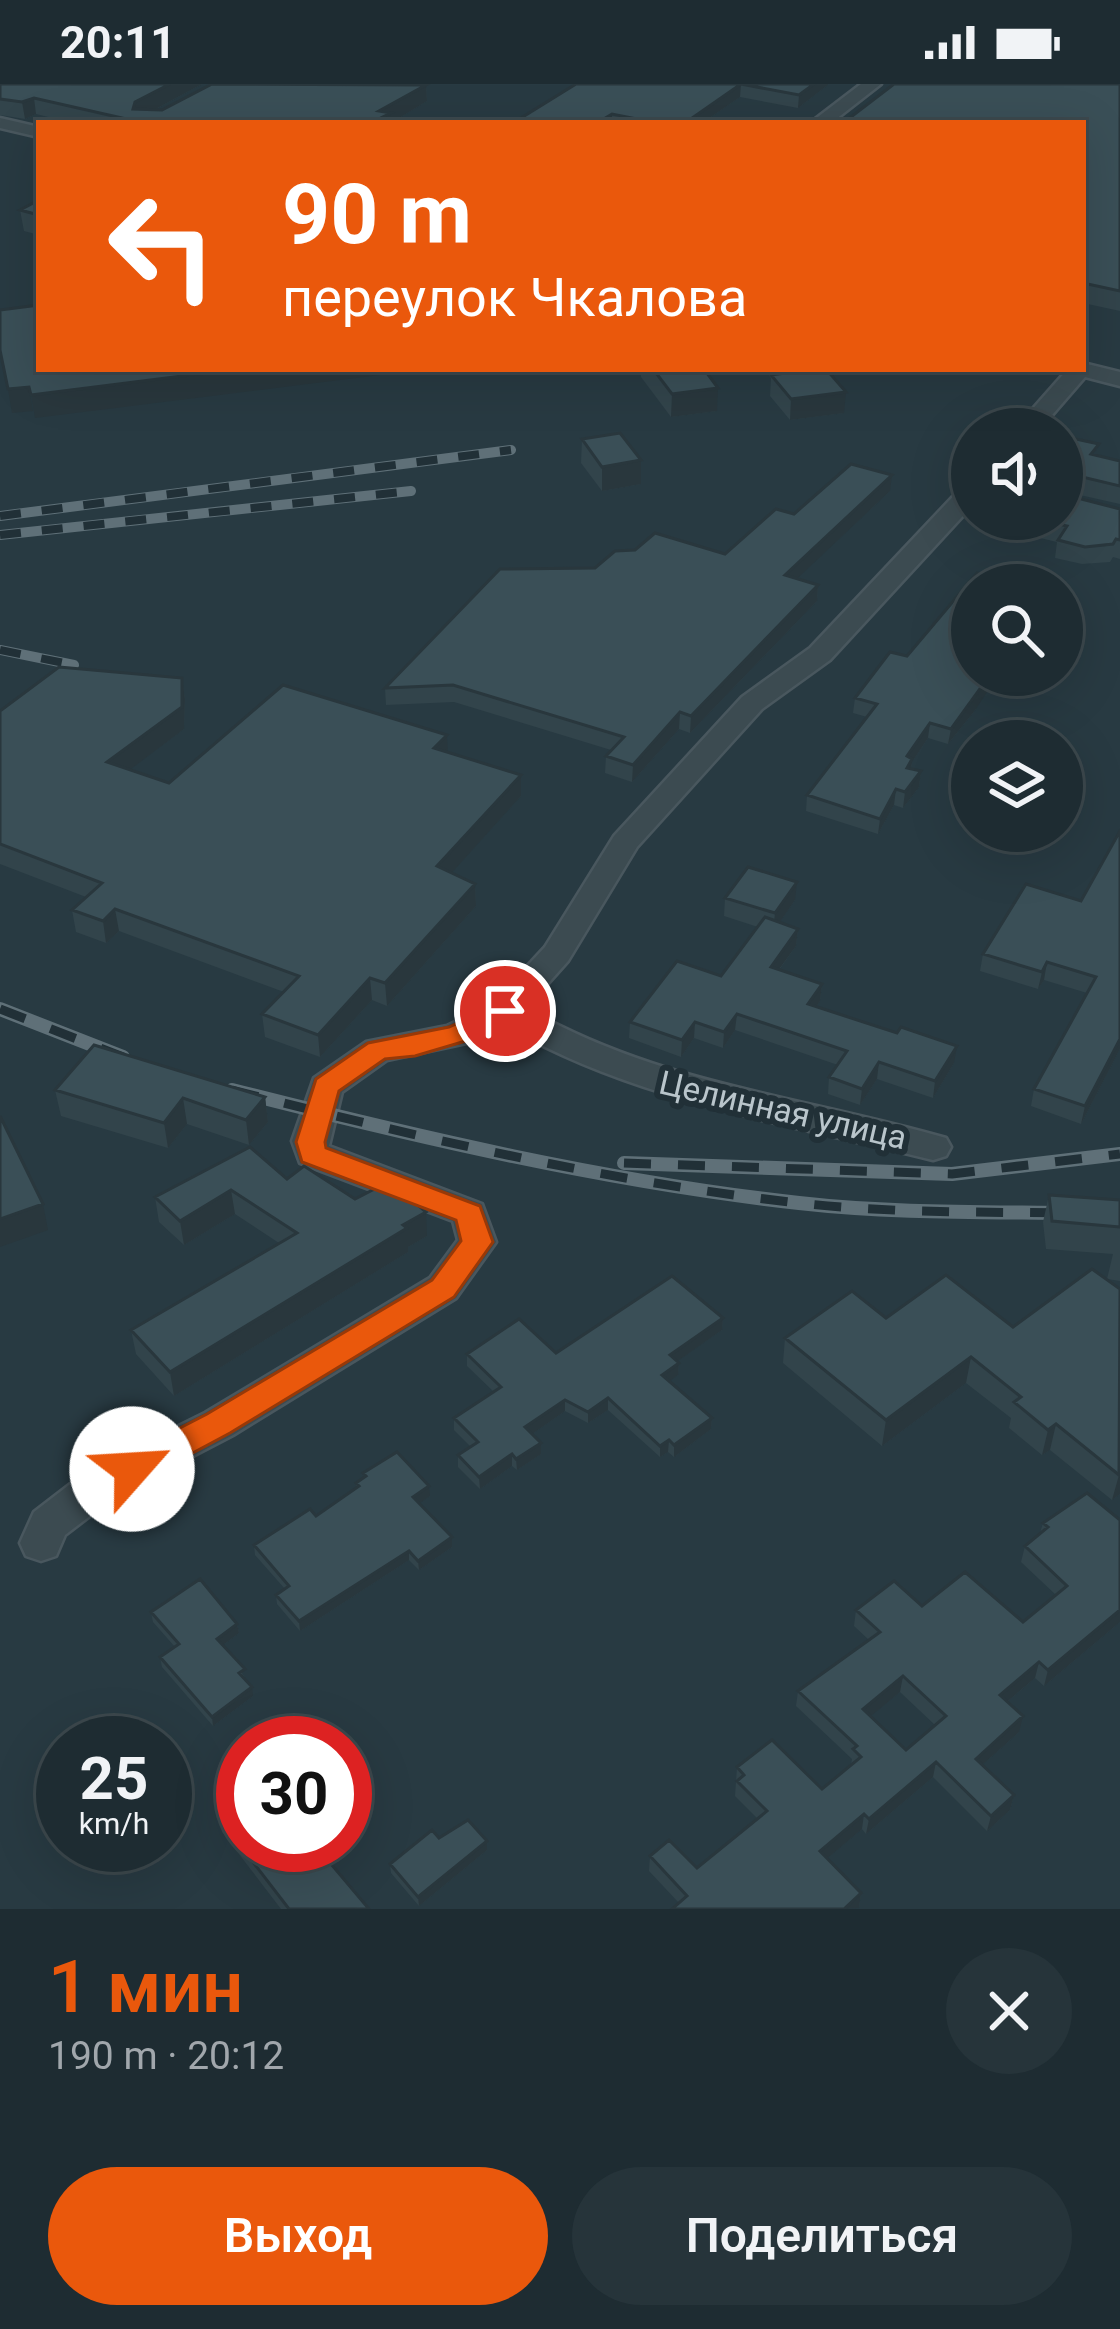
<!DOCTYPE html>
<html lang="ru">
<meta charset="utf-8">
<style>
:root{--surface:#1e2c32;--page:#26343a;--text:#f1f3f6;--muted:#a1a7ac;--line:#3c484d;--accent:#ea580c}
body{margin:0;font-family:Roboto,sans-serif;background:var(--page);color:var(--text);height:100vh;display:flex;flex-direction:column;font-size:45px;white-space:nowrap}
*{box-sizing:border-box;margin:0}
p{font-size:39px;color:var(--muted)}
.icon{flex:none;width:66px;height:66px;fill:none;stroke:currentColor;stroke-width:2;stroke-linecap:round;stroke-linejoin:round}
.map{position:relative;height:1825px;overflow:hidden}
.details{display:flex;flex-direction:column;background:var(--surface);flex:1}
.details>*{flex:none}
.top-card{position:absolute;left:36px;top:36px;width:1050px;height:252px;border-radius:0px;box-shadow:0 12px 48px #0002,0 0 0 3px var(--line);background:#ea580c;color:#fff;overflow:hidden}
.fabs{position:absolute;left:951px;top:324px;display:grid;gap:24px}
.fabs a{display:grid;place-items:center;width:132px;height:132px;border-radius:50%;background:var(--surface);box-shadow:0 12px 48px #0002,0 0 0 3px var(--line);font-size:60px}
.speed{position:absolute;left:36px;top:1632px;display:flex;gap:24px;font-size:60px;font-weight:700;text-align:center}
.speed>*{display:grid;place-content:center;width:156px;height:156px;border-radius:50%;background:var(--surface);box-shadow:0 12px 48px #0002,0 0 0 3px var(--line);line-height:1}
.speed small{font-size:30px;font-weight:400}
.speed .limit{border:18px solid #d22;background:#fff;color:#111}
.pin{position:absolute;display:grid;place-items:center;width:102px;height:102px;color:#fff;margin:-51px;border:6px solid #fff;border-radius:50%;box-shadow:0 3px 12px #0007}
.me{position:absolute;width:132px;margin:-66px;rotate:64deg;stroke-linejoin:round;filter:drop-shadow(0 0 9px #0008)}
.turn{display:flex;align-items:center;gap:42px;height:252px;padding:0 48px;font-size:54px}
.turn .icon{width:156px;height:156px;stroke-width:2.5}
.turn b{display:block;font-size:84px;line-height:102px}
.round{display:grid;place-items:center;flex:none;width:126px;height:126px;border-radius:63px;background:var(--page)}
.overview{display:flex;align-items:center;justify-content:space-between;height:204px;padding:0 48px}
h1{font-size:72px;font-weight:600;line-height:90px;color:var(--accent)}
.cta{display:flex;gap:24px;margin-top:auto;padding:24px 48px}
.cta a{flex:1;height:138px;border-radius:72px;background:var(--accent);color:#fff;font-size:48px;font-weight:600;line-height:138px;text-align:center}
.cta a+a{background:var(--page);color:var(--text)}
.status{display:flex;justify-content:space-between;align-items:center;height:84px;padding:0 60px;background:var(--surface);direction:ltr}
.status svg{height:33px;fill:currentColor}
.map>svg:first-child{display:block}
.lines{fill:none;stroke-linecap:round;stroke-linejoin:round}
.minor-casing{stroke:#49575e;stroke-width:5}
.minor{fill:#3c4b51;fill-rule:evenodd}
.rail-far1-casing{stroke:#5f7078;stroke-width:10}
.rail-casing{stroke:#5f7078;stroke-width:14}
.rail-far1{stroke:#213037;stroke-width:8;stroke-dasharray:21;stroke-linecap:butt}
.rail{stroke:#213037;stroke-width:9;stroke-dasharray:27;stroke-linecap:butt}
.wall{fill:#32444b;fill-rule:evenodd}
.shaded-wall{fill:#29373d}
.building{fill:#3a4f57;stroke:#29373d;stroke-width:3;fill-rule:evenodd}
.route{fill:#ea580c;stroke:#983908;stroke-width:3}
.labels{text-anchor:middle;dominant-baseline:central;stroke-width:12;stroke-linejoin:round;paint-order:stroke}
.street-label{font-size:33px;fill:#b9c5cb;stroke:#213037}
</style>
<div class="status"><b>20:11</b><svg viewBox="0 0 49 12"><path d="M0 12V9h3v3zM5 12V6h3v6zM10 12V3h3v9zM15 12V0h3v12zM26 1h20v11H26zM47 4h2v5h-2z"/></svg></div>
<div class="map">
<svg width="1120" height="1825" viewBox="0 0 1120 1825">
<rect width="100%" height="100%" fill="#283a42"/>
<g class="lines">
<defs>
<path id="minor" d="M861 0H881L831 39H810Z
M0 34 39 43V53L0 44Z
M1083 279 1120 288V302L1085 293 1040 345H1015L1068 285H1083Z
M972 400V422L830 576 762 625 637 763 568 877 526 924C661 1001 800 1012 946 1054L951 1063 946 1072 933 1076C787 1039 636 1018 504 941L471 958 387 976 342 1008 329 1062 482 1120 496 1158 456 1214 233 1351 116 1412 65 1451 56 1472 41 1477 26 1472 20 1459 34 1428 86 1388 205 1329 430 1194 458 1156 453 1137 300 1079 292 1057 314 994 366 958 447 942 493 919 545 863 614 752 742 613 810 564 963 402Z"/>
</defs>
<use href="#minor" class="minor-casing"/>
<use href="#minor" class="minor"/>
<defs>
<path id="rail-far1" d="M0 432 511 366
M0 451 411 407
M0 566 74 581"/>
<path id="rail" d="M0 925 123 973
M232 1006C417 1053 608 1098 799 1119 904 1131 1014 1127 1120 1130
M624 1079 952 1090 1120 1070"/>
</defs>
<use href="#rail-far1" class="rail-far1-casing"/>
<use href="#rail" class="rail-casing"/>
<use href="#rail-far1" class="rail-far1"/>
<use href="#rail" class="rail"/>
</g>
<path class="wall" d="M0 0H202L154 26 426 1 427 17 391 39H73L36 30 25 35 0 31Z
M576 0H829L798 24 740 13 702 39H513Z
M1120 0V227L1083 219V39Z
M39 116V151L24 147 20 126Z
M641 285H704L717 327 671 333 641 293Z
M764 285H826L844 329 790 336 770 312 771 294Z
M1062 352 1097 372 1120 377V420L1062 407Z
M582 355 641 376V400L602 407 581 379Z
M890 407 797 494 818 501 817 517 690 649 679 645 632 698 605 689 606 672 611 666 454 618 386 621 385 604 595 484 725 470 794 430Z
M1120 425V475L1113 473 1110 478 1082 480 1055 474 1057 458 1002 445 1003 435H1062Z
M182 594 185 615 184 645 130 685 169 699 448 668 521 691V712L451 789 475 800 476 822 387 922 372 916 320 973 265 953 262 930 284 908 119 847 106 859 76 848 72 826 86 813 0 780V627Z
M855 614 976 625 948 660 928 654 912 678 911 685 921 687 919 703 903 724 894 721 878 750 806 727 807 711 867 633 853 629Z
M725 814 795 816 779 839 798 845 796 862 779 886 822 900 820 917 816 922 954 979 933 1014 877 995 860 1021 828 1010 829 993 838 981 735 946 723 964 694 954 681 973 629 954 630 938 721 892 758 843 724 832Z
M1081 817 1120 965 1081 1040 1031 1022 1034 1005 1087 909 1044 896 1038 905 980 887 983 870Z
M55 1006 265 1013 268 1038 249 1061 187 1040 168 1064 61 1032Z
M287 1095 355 1115 427 1152 408 1163V1168L174 1312 136 1270 131 1246 279 1159 235 1130 184 1161 159 1138 155 1113Z
M1049 1111 1120 1116V1197L1107 1195 1113 1170 1046 1165 1043 1138Z
M1120 1205V1410L1112 1416 1050 1366 1042 1371 1009 1344 1011 1334 966 1299 882 1362 783 1279 785 1254 886 1234 1013 1243Z
M723 1234 722 1246 677 1277 679 1279 678 1291 669 1297 712 1334 711 1345 674 1373 668 1368 660 1373 608 1326 588 1339 565 1327 532 1350 541 1370 517 1386 512 1382 480 1405 458 1383V1371L471 1363 454 1346V1334L494 1308 467 1282V1270L556 1269Z
M363 1389 430 1412 419 1419 452 1453V1463L419 1486 409 1476 300 1547 277 1520 276 1511 285 1505 255 1471 254 1461 316 1432 356 1403V1399L364 1393Z
M1120 1436V1538L1044 1602 1035 1594 1007 1618 1019 1648 982 1681 1014 1711 1010 1726 987 1747 933 1693 866 1750 862 1745 827 1774 861 1809 859 1824 679 1819 649 1787 650 1772 697 1784 757 1734 735 1712 737 1683 822 1705 851 1681 852 1675 796 1622 798 1607 869 1556 854 1542 856 1526 922 1522 1023 1538 1056 1511 1021 1478 1025 1462 1040 1449 1043 1439ZM900 1608 935 1641 906 1666 870 1632Z
M151 1528 237 1540 239 1549 223 1561 246 1595 253 1612 213 1642 162 1583 160 1573 175 1563 153 1538Z
M220 1735 243 1761H327L319 1766 369 1825H281L222 1748Z
M439 1754 487 1766 419 1822 391 1789 390 1780Z"/>
<path class="shaded-wall" d="M170 0H202L137 35 133 25 135 18Z
M404 0H428L426 1 427 17 391 39H370L379 27Z
M741 0 740 13 702 39H685Z
M814 0H829L798 24 799 11Z
M34 14 36 30 25 35 22 18Z
M612 30V39H597Z
M238 285H428L35 334 31 311Z
M29 303 33 327 12 329 8 305Z
M718 304 717 327 671 333 672 310Z
M846 308 844 329 790 336 791 315Z
M641 376V400L602 407V383Z
M892 391 890 407 784 507 785 491Z
M818 501 817 517 690 649 691 632Z
M990 591H998L976 625 948 660 951 645Z
M182 594 185 615 184 645 111 700 107 678Z
M680 628 679 645 632 698 633 681Z
M930 639 928 654 912 678 910 691 907 672Z
M447 651 448 672 434 664Z
M921 687 919 703 903 724 905 708Z
M521 691V712L438 804 437 782Z
M896 705 894 721 878 750 880 735Z
M797 798 795 816 773 848 775 829Z
M475 800 476 822 387 922 385 899Z
M115 825 119 847 106 859 103 837Z
M798 845 796 862 769 899 771 883Z
M1047 878 1044 896 1038 905 1042 888Z
M370 894 372 916 320 973 318 951Z
M822 900 820 917 806 936 808 920Z
M737 930 735 946 723 964 724 948Z
M695 938 694 954 681 973 682 956Z
M1120 955V965L1081 1040 1085 1022Z
M957 962 954 979 933 1014 935 997Z
M879 978 877 995 860 1021 862 1005Z
M265 1013 268 1038 249 1061 246 1036Z
M183 1014 187 1040 168 1064 164 1039Z
M231 1106 235 1130 184 1161 180 1137Z
M43 1120 48 1146 0 1163V1135Z
M426 1128 427 1152 408 1163V1168L174 1312 170 1288Z
M723 1234 722 1246 669 1283 670 1271Z
M971 1273 966 1299 882 1362 886 1336Z
M679 1279 678 1291 662 1303V1291Z
M608 1314V1326L588 1339V1328Z
M565 1316V1327L525 1355V1343Z
M712 1334 711 1345 674 1373V1361Z
M1056 1340 1050 1366 1042 1371 1048 1346Z
M669 1356 668 1368 660 1373V1362Z
M541 1359V1370L517 1386 516 1375Z
M512 1370V1382L480 1405 479 1393Z
M1120 1390V1410L1112 1416 1119 1391Z
M429 1402 430 1412 414 1423 413 1413Z
M452 1453V1463L419 1486 418 1477Z
M409 1467V1476L300 1547 299 1537Z
M1120 1526V1538L1044 1602 1048 1586Z
M237 1540 239 1549 219 1564 217 1555Z
M1039 1578 1035 1594 996 1627 1000 1611Z
M903 1592 900 1608 860 1641 863 1625Z
M252 1603 253 1612 213 1642 212 1633Z
M1023 1632 1019 1648 972 1690 976 1675Z
M936 1678 933 1693 866 1750 869 1735Z
M1014 1711 1010 1726 987 1747 991 1732Z
M361 1721 362 1734 345 1747V1733Z
M864 1730 862 1745 818 1782 820 1767Z
M487 1757V1766L419 1822 418 1813Z
M861 1809 859 1824 844 1825Z"/>
<path class="building" d="M0 0H170L135 18 133 25 162 26 212 0 426 1 379 27 391 29 370 39H144L34 14 22 18 0 15Z
M576 0H814L799 11 741 0 685 39H657L612 30 597 39H513Z
M894 0H1120V207L1083 199V39H843Z
M39 116V131L20 126Z
M39 221V285H238L31 311 29 303 8 305 0 266V226Z
M653 285H704L718 304 672 310Z
M782 285H826L846 308 791 315 771 291 786 289Z
M620 349 641 376 602 383 582 355Z
M1062 352 1099 360 1091 370 1120 377V402L1066 389 1062 392Z
M851 380 892 391 785 491 818 501 691 632 680 628 633 681 606 672 624 653 453 601 385 604 500 485 595 484 615 467 635 466 655 449 725 470 776 425 794 430Z
M1062 410 1120 425V456L1116 455 1113 460 1085 463 1058 456 1067 442 1036 435H1062Z
M977 489 1024 501H972V591H990L951 645 930 639 907 672 912 675 907 684 921 687 905 708 896 705 880 735 807 711 877 620 855 614 890 568 907 572Z
M59 583 182 594V623L107 678 169 699 283 601 447 651 434 664 521 691 437 782 475 800 385 899 370 894 318 951 262 930 299 892 115 825 103 837 72 826 102 799 0 760V627Z
M1120 747V955L1085 1022 1034 1005 1096 893 1047 878 1042 888 983 870 1026 800 1081 817Z
M748 783 797 798 775 829 725 814Z
M765 833 798 845 771 883 822 900 808 920 897 949 901 943 957 962 935 997 879 978 862 1005 829 993 847 967 737 930 724 948 695 938 682 956 630 938 677 877 721 892Z
M94 961 265 1013 246 1036 183 1014 164 1039 55 1006Z
M0 1032 43 1120 0 1135Z
M250 1063 287 1095 304 1082 355 1115 390 1097 426 1128 403 1141 407 1144 170 1288 131 1246 297 1149 231 1106 180 1137 155 1113Z
M1049 1111 1120 1116V1143L1052 1137Z
M1092 1185 1120 1205 1119 1391 1056 1340 1048 1346 1014 1318 1021 1313 971 1273 886 1336 785 1254 852 1207 886 1234 946 1191 1013 1243Z
M672 1192 723 1234 670 1271 679 1279 662 1291 712 1334 674 1361 669 1356 660 1362 608 1314 588 1328 565 1316 525 1343 541 1359 516 1375 512 1370 479 1393 458 1371 478 1358 454 1334 501 1303 467 1270 519 1235 556 1269Z
M397 1368 429 1402 413 1413 452 1453 418 1477 409 1467 299 1537 276 1511 289 1502 254 1461 310 1425 316 1432 359 1402 356 1399 366 1392 363 1389Z
M1087 1409 1120 1436V1526L1048 1586 1039 1578 1000 1611 1023 1632 976 1675 1014 1711 991 1732 936 1678 869 1735 864 1730 820 1767 861 1809 844 1825H672L687 1812 650 1772 669 1756 697 1784 767 1727 737 1697 744 1691 737 1683 772 1656 822 1705 861 1673 853 1665 857 1662 798 1607 880 1548 856 1526 894 1497 922 1522 965 1488 1023 1538 1067 1502 1025 1462 1048 1443 1043 1439ZM903 1592 946 1632 906 1666 863 1625Z
M200 1495 237 1540 217 1555 245 1585 239 1589 252 1603 212 1633 160 1573 179 1560 151 1528Z
M345 1703 361 1721 345 1733Z
M243 1717V1761H315L369 1825H289L220 1735Z
M468 1736 487 1757 418 1813 390 1780 432 1746 439 1754Z"/>
<path class="route" d="M505 918 514 921 518 927 514 933 469 956 415 972 385 975 339 1007 325 1058 326 1064 480 1122 493 1158 454 1213 230 1349 144 1395 132 1399 120 1395 115 1385 120 1375 207 1330 432 1196 461 1157 456 1136 302 1078 296 1058 316 995 368 959 449 943Z"/>
<g class="labels">
<g class="street-label">
<text transform="translate(783 1026) rotate(13)">Целинная улица</text>
</g>
</g>
</svg>
<div class="fabs">
<a><svg class="icon" aria-label="sound" viewBox="0 0 24 24"><path d="M4 9h4l5-4v14l-5-4H4zM17 9q2 3 0 6"/></svg></a>
<a><svg class="icon" aria-label="search" viewBox="0 0 24 24"><circle cx="10" cy="10" r="6"/><path d="M15 15l6 6"/></svg></a>
<a><svg class="icon" aria-label="layers" viewBox="0 0 24 24"><path d="M12 4l9 5-9 5-9-5zM3 14l9 5 9-5"/></svg></a>
</div>
<div class="speed"><div>25<small>km/h</small></div><div class="limit">30</div></div>
<div class="pin" style="left:505px;top:927px;background:#d93025"><svg class="icon" aria-label="arrive" viewBox="0 0 24 24"><path d="M6 21V4h12l-3 4 3 4H6"/></svg></div>
<svg class="me" style="left:132px;top:1385px" viewBox="-20 -20 40 40"><circle r="19" fill="#fff"/><path d="M0-13L10 11 0 6-10 11z" fill="#ea580c"/></svg>
<div class="top-card">
<div class="turn"><svg class="icon" aria-label="left" viewBox="0 0 24 24"><path d="M17 20v-9H6M10 6l-5 5 5 5"/></svg><div><b>90 m</b>переулок Чкалова</div></div>
</div>
</div>
<section class="details">
<div class="overview"><div><h1>1 мин</h1><p>190 m · 20:12</p></div><a class="round"><svg class="icon" aria-label="close" viewBox="0 0 24 24"><path d="M6 6l12 12M18 6L6 18"/></svg></a></div>
<div class="cta"><a>Выход</a><a>Поделиться</a></div>
</section>
